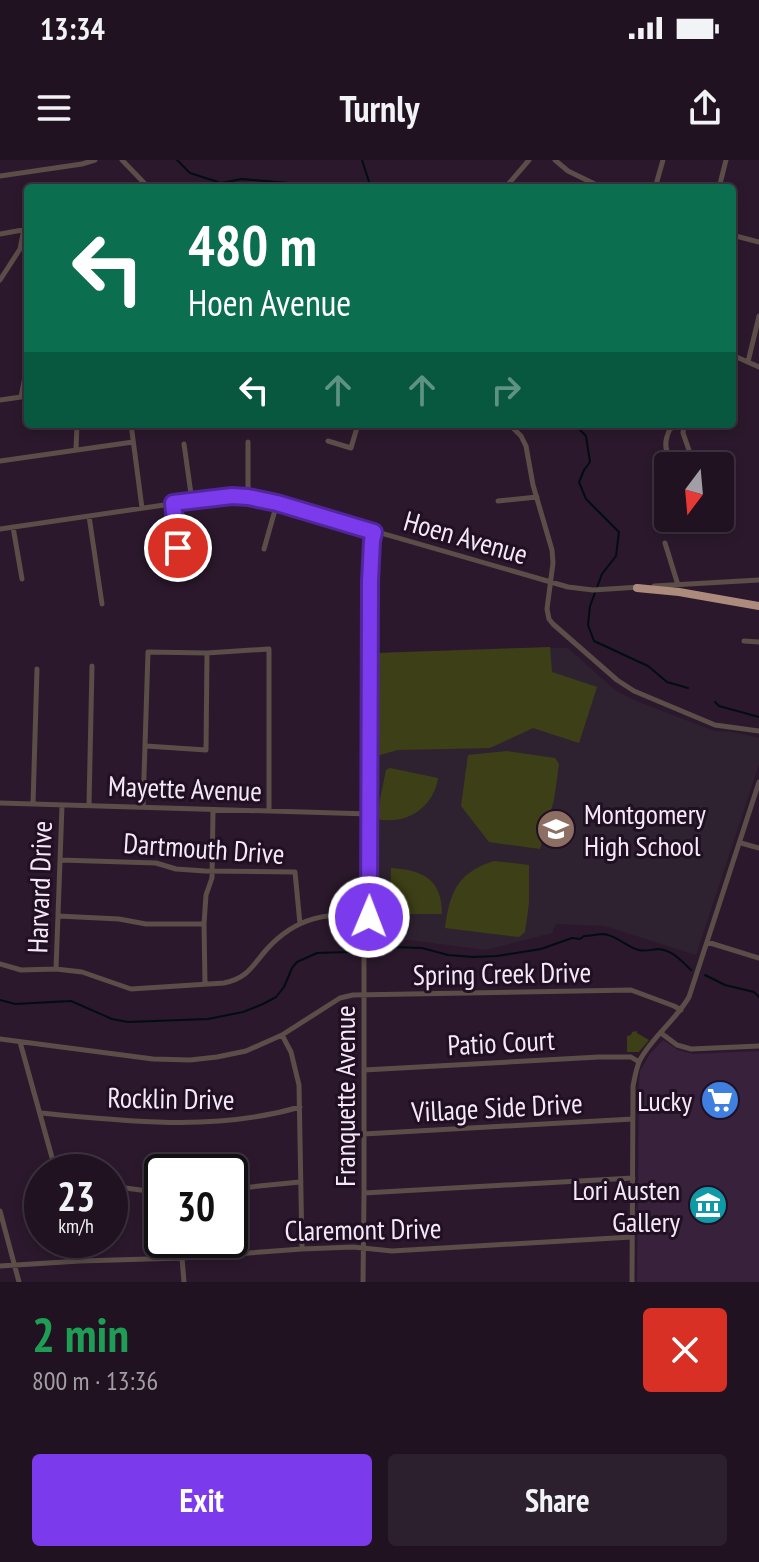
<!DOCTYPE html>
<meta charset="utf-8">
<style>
:root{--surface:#201221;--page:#2d202e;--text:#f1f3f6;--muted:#a29ea5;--line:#3d323f;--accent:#7c3aed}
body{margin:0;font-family:"PT Sans Narrow",sans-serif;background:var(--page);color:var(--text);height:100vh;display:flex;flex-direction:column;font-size:30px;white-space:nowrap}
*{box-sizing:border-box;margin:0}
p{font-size:26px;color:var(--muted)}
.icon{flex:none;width:44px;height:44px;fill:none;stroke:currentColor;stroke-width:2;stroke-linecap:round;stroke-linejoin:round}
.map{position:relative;height:1122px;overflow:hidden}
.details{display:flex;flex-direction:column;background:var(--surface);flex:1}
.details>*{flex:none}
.top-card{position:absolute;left:24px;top:24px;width:712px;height:244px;border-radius:8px;box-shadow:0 4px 12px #0003,0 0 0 2px var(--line);background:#0b6e4f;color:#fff;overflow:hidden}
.needle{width:52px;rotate:196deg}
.fabs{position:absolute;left:654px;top:292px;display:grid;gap:16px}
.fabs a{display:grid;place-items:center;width:80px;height:80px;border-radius:8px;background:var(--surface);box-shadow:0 4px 12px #0003,0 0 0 2px var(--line);font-size:40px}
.speed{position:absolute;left:24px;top:994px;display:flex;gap:16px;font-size:40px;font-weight:700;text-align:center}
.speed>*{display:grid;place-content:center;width:104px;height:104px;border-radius:50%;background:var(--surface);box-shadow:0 4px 12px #0003,0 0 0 2px var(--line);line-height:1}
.speed small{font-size:20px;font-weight:400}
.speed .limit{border:4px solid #111;border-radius:12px;background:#fff;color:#111}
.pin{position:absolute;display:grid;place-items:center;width:68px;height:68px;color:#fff;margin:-34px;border:4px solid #fff;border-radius:50%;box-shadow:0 2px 8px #0007}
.me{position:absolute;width:88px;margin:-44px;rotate:1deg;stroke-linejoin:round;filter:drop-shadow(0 0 6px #0008)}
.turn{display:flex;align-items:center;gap:28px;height:168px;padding:0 32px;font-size:36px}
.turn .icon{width:104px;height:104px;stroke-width:2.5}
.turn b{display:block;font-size:56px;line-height:68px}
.lanes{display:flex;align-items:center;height:76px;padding:0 32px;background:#0003;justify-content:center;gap:40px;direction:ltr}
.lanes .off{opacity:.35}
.round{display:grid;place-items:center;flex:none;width:84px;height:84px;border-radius:8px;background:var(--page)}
.overview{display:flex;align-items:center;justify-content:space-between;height:136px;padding:0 32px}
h1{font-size:48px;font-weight:700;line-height:60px;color:#1e9e55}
.primary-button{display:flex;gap:16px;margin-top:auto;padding:16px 32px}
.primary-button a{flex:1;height:92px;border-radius:8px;background:var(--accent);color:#fff;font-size:32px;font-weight:700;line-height:92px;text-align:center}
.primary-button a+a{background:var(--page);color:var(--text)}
.status{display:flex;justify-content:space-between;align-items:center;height:56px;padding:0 40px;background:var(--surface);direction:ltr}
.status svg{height:22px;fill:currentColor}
header{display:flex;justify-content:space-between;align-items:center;height:104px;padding:0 32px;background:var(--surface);font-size:36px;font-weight:700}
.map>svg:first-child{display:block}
.built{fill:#38213a}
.education{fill:#2f2230}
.green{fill:#3d4016}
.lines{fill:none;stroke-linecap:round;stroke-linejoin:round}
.stream{stroke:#000e12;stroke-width:2}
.minor{stroke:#5b4d48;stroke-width:5}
.highway{stroke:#ac8b7d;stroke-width:8}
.route-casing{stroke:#51269a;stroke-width:20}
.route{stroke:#7c3aed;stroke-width:14}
.labels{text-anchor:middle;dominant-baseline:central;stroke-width:6;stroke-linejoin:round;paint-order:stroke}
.street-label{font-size:28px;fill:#f6e9f7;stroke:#210f23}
.poi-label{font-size:28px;fill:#f6e9f7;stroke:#210f23;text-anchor:end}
</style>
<div class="status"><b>13:34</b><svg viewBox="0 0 49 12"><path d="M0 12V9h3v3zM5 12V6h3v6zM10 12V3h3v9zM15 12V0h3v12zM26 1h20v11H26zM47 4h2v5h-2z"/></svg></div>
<header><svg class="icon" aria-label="menu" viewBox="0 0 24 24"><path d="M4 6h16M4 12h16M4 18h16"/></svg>Turnly<svg class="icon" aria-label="share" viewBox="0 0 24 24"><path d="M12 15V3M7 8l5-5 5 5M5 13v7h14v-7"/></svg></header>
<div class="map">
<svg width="759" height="1122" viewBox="0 0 759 1122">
<rect width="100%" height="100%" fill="#2b182c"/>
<path class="built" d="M663 880 678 890 693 894 759 891V1122H637L639 921 640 911 650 894Z"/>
<path class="education" d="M509 488H568L616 531 639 542 714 571 732 572 759 578V604L696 795 605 766 556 764 552 773 486 790 409 780H376L375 755 376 577 389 492Z"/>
<path class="green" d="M550 487 552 512 597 527 579 583 533 568 490 588 398 590 376 596 377 493Z
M507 591 555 598 559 604 554 640 540 689 489 682 461 646 468 595Z
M390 608 438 618C433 649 406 665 376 659L386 610Z
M494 701 529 705V743L525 772 519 777 445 768C450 732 457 713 494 701Z
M391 708C424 710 442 720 442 754H393L390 751Z
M637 871V873L649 880 639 892H627V876L631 875 632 872Z"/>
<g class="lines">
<path class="stream" d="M177 0 190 13 221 23 242 19 289 23 297 28
M362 0 371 28
M574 264 586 276 590 302 584 310 579 322 586 339 619 372 616 396 602 414 590 446 588 465 594 481 648 506 667 522 688 528
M715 542 719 546 759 557
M705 815 725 825 754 832 759 837
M0 840 15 844 71 841 112 859 128 862 208 859 243 852 263 844 276 837 284 827 292 808 297 802 317 793 348 792 371 788 394 787 422 788 448 795 473 797 497 796 541 789 572 778 580 779 584 776C591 776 597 774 603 774 617 775 626 787 639 790 646 792 652 789 659 789 674 791 681 801 691 810"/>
<path class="minor" d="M122 0 149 28
M555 0 568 11 603 28
M0 16 82 4 95 0
M505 28 529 0
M655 28 663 0
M719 28 726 0
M0 74 28 69
M732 75 759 82
M0 120 20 89 24 69
M732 195 759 207
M748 202 759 156
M21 237 28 201
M0 240 28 236
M131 264 142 348
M509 264 521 276 526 286 533 325 552 390 553 403 547 449 549 459 553 464 617 520 634 531 715 565 759 571
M684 265H678L670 269C662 285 665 297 681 305L689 304 692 299 683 273 684 264
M328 281 351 288 358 264
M184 284 192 341
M76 289 77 264
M0 301 133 282
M248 337V282
M498 341 537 337
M89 356 102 444
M13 367 22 419
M0 369 212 338C235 336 255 338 277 343L568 427 593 430 640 427
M665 383 678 425
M264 389 277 343
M166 412 175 407 179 383 173 343
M654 426 759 420
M744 481 759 482
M146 586 206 590 207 493
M0 643 369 654
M33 644 37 509
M89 645 92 506
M143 647 148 492 207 493 269 489V650
M741 683 759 688
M60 700 156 703 176 709 205 711 295 712 300 764
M58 756 119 759 146 764H204
M364 780 369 755 370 421 372 381 374 372
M707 782 759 798
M0 804 21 810 56 809 82 812 131 829 224 823C248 818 252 806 267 789 297 756 327 753 369 755
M56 809 62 646
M205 824 204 764 206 735 212 718 213 650
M661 873 677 885 691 889 759 886
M282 875 291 892 299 925 302 1089
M0 879 153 899 190 900 217 897 246 891 282 875 340 838 353 835 631 830 674 846 681 850
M20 882 56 1012
M364 910 599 897H631L639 902
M40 953C127 961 214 972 300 947
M364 974 633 959
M110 1026 148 1031H162
M230 1029 300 1022
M364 1033 633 1018
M0 1051 19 1122
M74 1080 80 1101
M182 1098 184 1122
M0 1106 80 1101 182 1098 302 1089 353 1087 392 1091 632 1077
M363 1122 364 1033V798
M632 1122 633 926C635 917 636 908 640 900 652 877 676 860 689 837L759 622"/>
<path class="highway" d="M637 428 679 432 759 446"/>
</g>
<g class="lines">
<defs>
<path id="route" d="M178 388 173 343 232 336 248 337 277 343 374 372 372 381 370 421 369 757"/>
</defs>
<use href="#route" class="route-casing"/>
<use href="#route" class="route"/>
</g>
<defs>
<symbol id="school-disc" viewBox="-11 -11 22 22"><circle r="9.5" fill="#8d6e63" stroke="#210f23"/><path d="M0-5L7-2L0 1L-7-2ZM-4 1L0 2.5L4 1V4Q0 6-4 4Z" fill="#fff"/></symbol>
<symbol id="supermarket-disc" viewBox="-11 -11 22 22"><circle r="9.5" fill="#3f7fe0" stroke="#210f23"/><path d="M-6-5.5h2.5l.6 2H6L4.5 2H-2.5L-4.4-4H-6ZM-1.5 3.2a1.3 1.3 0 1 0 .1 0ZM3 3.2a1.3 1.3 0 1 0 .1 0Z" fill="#fff"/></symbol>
<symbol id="museum-disc" viewBox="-11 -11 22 22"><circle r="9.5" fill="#0f9aa8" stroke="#210f23"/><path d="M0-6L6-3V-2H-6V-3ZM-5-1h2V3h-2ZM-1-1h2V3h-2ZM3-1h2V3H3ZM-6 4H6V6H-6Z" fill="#fff"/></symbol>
</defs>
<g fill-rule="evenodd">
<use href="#school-disc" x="534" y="647" width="44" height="44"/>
<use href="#supermarket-disc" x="698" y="918" width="44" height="44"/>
<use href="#museum-disc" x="686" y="1023" width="44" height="44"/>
</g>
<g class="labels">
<g class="street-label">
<text transform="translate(466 377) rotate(16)">Hoen Avenue</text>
<text transform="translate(185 628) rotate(2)">Mayette Avenue</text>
<text transform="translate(204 688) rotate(4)">Dartmouth Drive</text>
<text transform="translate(39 727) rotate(-88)">Harvard Drive</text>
<text transform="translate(502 813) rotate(-1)">Spring Creek Drive</text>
<text transform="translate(501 882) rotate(-3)">Patio Court</text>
<text transform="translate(344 936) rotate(-90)">Franquette Avenue</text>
<text transform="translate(171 938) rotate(1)">Rocklin Drive</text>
<text transform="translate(497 947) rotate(-3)">Village Side Drive</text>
<text transform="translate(363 1069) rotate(-1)">Claremont Drive</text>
</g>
<g class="poi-label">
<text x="584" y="653" text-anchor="start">Montgomery<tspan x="584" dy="32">High School</tspan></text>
<text x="692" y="940">Lucky</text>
<text x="680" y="1029">Lori Austen<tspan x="680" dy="32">Gallery</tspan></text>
</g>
</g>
</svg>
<div class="fabs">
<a><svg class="needle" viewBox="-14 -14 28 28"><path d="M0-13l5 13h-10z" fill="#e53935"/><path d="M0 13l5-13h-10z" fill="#a29ea5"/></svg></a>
</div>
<div class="speed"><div>23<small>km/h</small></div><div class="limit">30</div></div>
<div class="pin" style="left:178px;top:388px;background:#d93025"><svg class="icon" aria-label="arrive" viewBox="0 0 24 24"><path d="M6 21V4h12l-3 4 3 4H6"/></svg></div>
<svg class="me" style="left:369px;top:757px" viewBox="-20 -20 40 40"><circle r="17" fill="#7c3aed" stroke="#fff" stroke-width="3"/><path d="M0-11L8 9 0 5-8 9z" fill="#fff"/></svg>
<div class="top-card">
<div class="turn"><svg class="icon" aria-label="left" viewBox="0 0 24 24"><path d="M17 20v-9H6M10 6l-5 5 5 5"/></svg><div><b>480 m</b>Hoen Avenue</div></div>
<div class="lanes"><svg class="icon" aria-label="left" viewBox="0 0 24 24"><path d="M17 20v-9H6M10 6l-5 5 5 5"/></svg><svg class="icon off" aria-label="ahead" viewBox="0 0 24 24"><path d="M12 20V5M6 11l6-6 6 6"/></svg><svg class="icon off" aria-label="ahead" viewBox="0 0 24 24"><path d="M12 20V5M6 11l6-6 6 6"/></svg><svg class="icon off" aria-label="right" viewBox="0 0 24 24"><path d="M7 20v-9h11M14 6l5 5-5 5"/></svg></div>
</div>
</div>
<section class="details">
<div class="overview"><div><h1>2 min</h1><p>800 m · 13:36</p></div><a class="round" style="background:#d93025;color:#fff"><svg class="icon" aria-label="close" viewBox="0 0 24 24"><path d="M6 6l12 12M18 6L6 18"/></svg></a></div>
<div class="primary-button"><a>Exit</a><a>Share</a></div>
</section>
